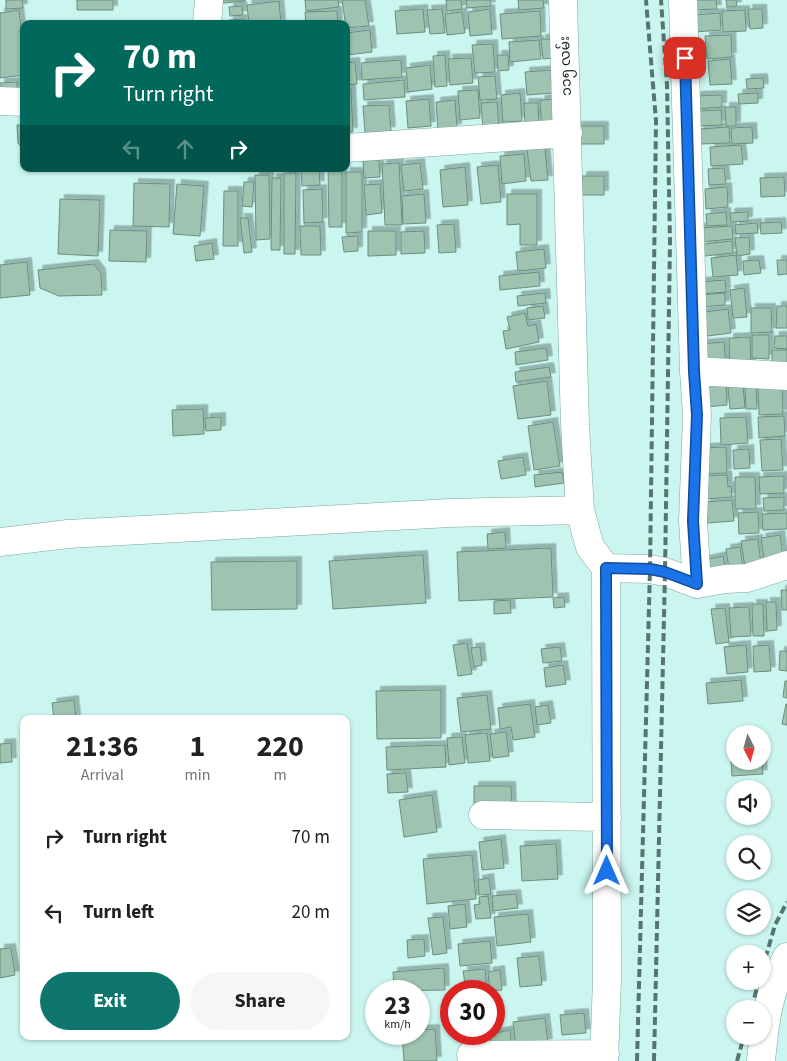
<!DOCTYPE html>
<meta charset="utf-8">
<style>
:root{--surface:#fff;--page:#f6f6f6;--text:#202124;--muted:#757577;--accent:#0f766e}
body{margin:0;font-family:"Source Sans 3","Noto Sans Myanmar",sans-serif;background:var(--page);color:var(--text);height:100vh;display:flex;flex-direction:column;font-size:19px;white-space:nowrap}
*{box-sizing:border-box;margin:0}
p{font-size:16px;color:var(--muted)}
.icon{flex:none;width:28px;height:28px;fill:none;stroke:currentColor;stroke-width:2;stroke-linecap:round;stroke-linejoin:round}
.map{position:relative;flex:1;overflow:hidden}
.side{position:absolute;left:20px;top:715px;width:330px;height:325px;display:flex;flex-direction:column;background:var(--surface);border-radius:10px;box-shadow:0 1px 4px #0004}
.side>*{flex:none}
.hud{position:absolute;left:20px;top:20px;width:330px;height:152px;border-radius:10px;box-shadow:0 1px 4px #0004;background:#00695c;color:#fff;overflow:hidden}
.needle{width:32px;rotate:174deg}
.tools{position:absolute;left:726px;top:725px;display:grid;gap:10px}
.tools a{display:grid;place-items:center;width:45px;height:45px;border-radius:50%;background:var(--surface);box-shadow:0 1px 4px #0004;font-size:25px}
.speed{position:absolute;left:365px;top:980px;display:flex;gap:10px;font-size:25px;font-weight:700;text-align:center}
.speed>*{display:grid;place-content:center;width:65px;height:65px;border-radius:50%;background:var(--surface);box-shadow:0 1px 4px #0004;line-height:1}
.speed small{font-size:12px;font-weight:400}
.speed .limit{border:8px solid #d22;background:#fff;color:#111}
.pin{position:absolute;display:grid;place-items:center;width:42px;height:42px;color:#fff;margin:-21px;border-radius:10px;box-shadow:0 2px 8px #0006}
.me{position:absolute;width:55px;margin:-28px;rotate:0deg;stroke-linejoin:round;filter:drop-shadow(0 0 4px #0008)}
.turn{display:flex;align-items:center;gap:18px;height:105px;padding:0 20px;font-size:22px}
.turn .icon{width:65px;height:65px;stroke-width:2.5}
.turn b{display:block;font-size:35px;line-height:42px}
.lanes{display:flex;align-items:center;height:48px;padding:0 20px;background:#0003;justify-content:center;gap:25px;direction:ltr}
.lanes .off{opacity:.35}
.eta{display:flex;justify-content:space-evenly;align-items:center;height:85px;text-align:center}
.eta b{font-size:30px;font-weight:700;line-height:35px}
.action{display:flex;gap:10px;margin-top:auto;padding:10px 20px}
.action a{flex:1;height:58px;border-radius:30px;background:var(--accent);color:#fff;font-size:20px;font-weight:700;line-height:58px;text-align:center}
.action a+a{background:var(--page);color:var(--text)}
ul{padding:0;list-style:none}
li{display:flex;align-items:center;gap:15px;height:75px;padding:0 20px}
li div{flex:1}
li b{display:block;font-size:19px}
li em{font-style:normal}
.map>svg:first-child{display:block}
.building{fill:#9ec3b0;stroke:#6b8e7d;filter:url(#shadow)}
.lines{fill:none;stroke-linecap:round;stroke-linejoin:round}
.street-casing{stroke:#7da7a0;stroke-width:29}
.street{stroke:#fff;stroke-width:28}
.rail{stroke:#587470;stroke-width:4;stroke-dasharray:8 4;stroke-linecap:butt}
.route-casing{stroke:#114b97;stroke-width:12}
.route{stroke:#1a73e8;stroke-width:9}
.labels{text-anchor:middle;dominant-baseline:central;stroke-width:4.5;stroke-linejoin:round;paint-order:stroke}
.street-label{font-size:14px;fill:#10211f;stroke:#fff}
</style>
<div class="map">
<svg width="787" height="1061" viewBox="0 0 787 1061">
<defs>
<filter id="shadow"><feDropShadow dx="4.5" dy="-4.5" stdDeviation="0" flood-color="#0004"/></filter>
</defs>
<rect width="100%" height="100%" fill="#caf6ef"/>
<path class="building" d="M6 0H22L23 8 6 9Z
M77 0H113V10H77Z
M213 0H245V1L213 4Z
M305 0H338L339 7 306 11Z
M342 0H365L369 26 346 28Z
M446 0H461L462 9 447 11Z
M466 0H490L491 6 467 8Z
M518 0H543L544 8 519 10Z
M692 0H716L717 9 692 10Z
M726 0H736L737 6 727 7Z
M279 1 281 24H249L247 5Z
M242 6 243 15 230 16 229 7Z
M423 9 425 32 397 34 395 11Z
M442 9 445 33 430 34 427 10Z
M490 9 492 34 470 36 468 12Z
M748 9H762L763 28 750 29Z
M19 10 24 55V75L0 78V13Z
M745 10 746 31 723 32 722 11Z
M337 11 338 24H306L305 12Z
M540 11 541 36 502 39 500 14Z
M462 12 465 33 447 35 445 14Z
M720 13 721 30 695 32 694 15Z
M244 19 245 24H229V20Z
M370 30 372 52 347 55 346 33Z
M731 35 732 57 707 59 705 36Z
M541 39H552L554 58 543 59Z
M539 40 541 59 510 62 509 42Z
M493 44 495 72 475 73 472 45Z
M445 55 447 86 435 87 433 56Z
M497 55H508L509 70 498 71Z
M471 58 473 83 450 85 448 59Z
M730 59 732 84 710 85 708 61Z
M401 60 402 77 362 80 361 63Z
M355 62 357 84 346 85V63Z
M430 65 432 89 408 92 406 68Z
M553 70 554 93 527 95 525 72Z
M495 76 497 99 480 100 478 77Z
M763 78 764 88 747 89 746 79Z
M404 80 405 97 364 100 363 84Z
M17 82V91H0V83Z
M346 89H351L353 132H346Z
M478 90 480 118 460 120 458 91Z
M520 93 522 121 503 122 501 95Z
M758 93V103L739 104 738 94Z
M722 95V107L697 109 696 96Z
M429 99 431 126 408 128 406 101Z
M556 99 558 132H542L540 100Z
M455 100 457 128 438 130 436 102Z
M497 102 499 129 483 130 481 103Z
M524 103H538L539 125 525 126Z
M389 105 391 131 365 133 363 106Z
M725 107H736V126H726Z
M721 110 722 125 697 126V111Z
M17 125H24V150L18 143Z
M576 126H604V144H575Z
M729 127 730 143 700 144 699 129Z
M752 127 753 143 732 144 731 128Z
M741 145 743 164 711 166 710 147Z
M545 148 548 180 531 181 527 149Z
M524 154 526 181 502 184 500 156Z
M379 160 380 177 364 178 363 161Z
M399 163 402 225H385L382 164Z
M420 163 423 189 404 191 401 165Z
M498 165 501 202 481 204 477 167Z
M465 167 468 205 443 207 440 170Z
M724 168 726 184 709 185 708 169Z
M301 169H319L320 185 302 186Z
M328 169H342V227H329Z
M346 172H362V232L346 233Z
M284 173H296L295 254H284Z
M255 175H269L270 239 256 240Z
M582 176H604V195H582Z
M784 177 785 196 761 197 760 178Z
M272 178H281L280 250H271Z
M244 182H254L252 207 242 206Z
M134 183 170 184 169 227 133 226Z
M177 184 204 186 200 236 173 234Z
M380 184 382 213 366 215 364 185Z
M727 187 728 207 706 209 705 189Z
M322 189 323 222 304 223 303 190Z
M224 191H238V246H223Z
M424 194 426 223 403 224 402 196Z
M507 194H537V245H520V224L507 225Z
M60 199 100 200 98 256 58 254Z
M726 212 727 225 707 226 706 214Z
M748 212V221L731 222 730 213Z
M240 218H248L252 252 244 253Z
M781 222 782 233 761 234 760 223Z
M757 223 758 233 736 234 735 225Z
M454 224 456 252 439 253 437 225Z
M300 226H320L321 255H301Z
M732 226 733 239 700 242 699 228Z
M110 230 147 231 146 262 109 261Z
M368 231H396V255L368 256Z
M424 231 425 253 401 254V232Z
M358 236V251L344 252 342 237Z
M749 237 750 254 737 256 735 238Z
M732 241 733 253 705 256 703 244Z
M212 243 214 259 196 261 194 246Z
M544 249 546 268 518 271 516 252Z
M736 255 738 275 713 277 711 258Z
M759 260 761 273 744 275 743 261Z
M777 260H787V274L778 275Z
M27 262 30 295 0 298V265Z
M94 264 101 273 102 295 59 296 40 288 38 270Z
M539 272 540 286 500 290 499 276Z
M725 280 726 292 699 294 698 282Z
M744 288 747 317 733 318 730 290Z
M545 293 546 303 518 306 517 296Z
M725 293V305L700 307 699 295Z
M543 306 545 318 528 320 527 308Z
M777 306H787V328H776Z
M751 308H771L772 332 751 333Z
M728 309 731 333 700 337 697 313Z
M525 313 528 326 536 324 539 342 506 349 503 331 510 330 507 317Z
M752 335H769V359L752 358Z
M775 336H787V349L774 348Z
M750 337 751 367 730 368 729 338Z
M724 342 726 367 703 368 701 344Z
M546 348 548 360 516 365 515 352Z
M772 350H787V371H772Z
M549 367 551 377 516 382 515 372Z
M547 381 551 415 518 419 513 386Z
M726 383 727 405 706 407 705 384Z
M782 385 783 414 759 415 758 387Z
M743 386 745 408 730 409 728 387Z
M756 386 757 409H746L745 387Z
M203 409 204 434 173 436 172 410Z
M784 416 785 436 759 438 758 417Z
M221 417V430L206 431 205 418Z
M746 417 748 443 721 445 720 418Z
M553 422 560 466 534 470 528 426Z
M781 439 783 470 762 471 760 440Z
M726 447 727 473 705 474 704 448Z
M749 449 750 468 734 469 733 450Z
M523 457 526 475 501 479 498 461Z
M562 472 564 483 535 487 534 475Z
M727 475 728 487 731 486 732 497 704 499V476Z
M784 476V493L760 494 759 477Z
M735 477H755L756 509H735Z
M784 497V510L764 511 763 498Z
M732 500 734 521 707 523 706 502Z
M758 512 759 533 739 534 738 513Z
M787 513V529L763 530 762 514Z
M505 532 506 548 488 549 487 534Z
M780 535 784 564 765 566 761 538Z
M758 539 762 573 746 574 741 541Z
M740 547 744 574 730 576 726 549Z
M551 548 553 597 459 601 457 552Z
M423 555 426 603 333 609 329 561Z
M723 556 727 576 708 580 704 560Z
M297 561V609L212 610 211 562Z
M781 590H787V610H782Z
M564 597 565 607 554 608 553 598Z
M510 600 511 613 494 614V601Z
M766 602H776L777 630 767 631Z
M752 604H763L764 636H753Z
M749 607 751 636 731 637 729 608Z
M725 608 729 642 716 644 711 609Z
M467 643 472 674 458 676 453 645Z
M746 645 748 672 727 674 724 647Z
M769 645 771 671 754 672 753 646Z
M480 647 482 665 474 667 471 648Z
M560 647 562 661 543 663 541 649Z
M780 651H787V671L779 670Z
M563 665 566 684 546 687 544 668Z
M741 680 743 701 708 704 706 683Z
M785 681H787V698L783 697Z
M441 690V738L377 739 376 691Z
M487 695 491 729 461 732 457 698Z
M74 700 76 719H54L52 703Z
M530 704 535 737 513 740 511 727 500 729 498 708Z
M786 704H787V725L782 724Z
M548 705 551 723 537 725 535 707Z
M506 732 509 756 493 758 490 734Z
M487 733 490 761 468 763 465 735Z
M462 737 465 763 449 765 447 738Z
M735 742V761H762L763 774 732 776 730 743Z
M11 743 12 762 0 763V744Z
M445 745 446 767 387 770 386 747Z
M406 773 408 792 388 793 387 774Z
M474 786H511L512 811 474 812Z
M432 795 437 832 404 837 399 800Z
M501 839 504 868 482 870 479 842Z
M556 844 558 879 522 881 520 846Z
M472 855 476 899 427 904 423 859Z
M489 878 491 894 479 895 478 880Z
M516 894 518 908 493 911 492 896Z
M488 896 491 918 476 919 474 905 480 904 479 897Z
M465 904 467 927 450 929 448 906Z
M528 914 531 942 497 946 494 917Z
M443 917 447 953 433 955 428 918Z
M424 939 425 956 408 958 407 940Z
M490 941 492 963 460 966 458 944Z
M11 948 15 975 0 978V949Z
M539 956 542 985 520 987 517 958Z
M444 968 445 990 394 991 393 972Z
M485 969 487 991H466L463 971Z
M500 970 502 990 490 991 488 972Z
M584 1013 586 1033 562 1035 560 1015Z
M545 1018 548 1043 516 1047 513 1022Z
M435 1029 437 1061H404L402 1034H419V1030Z
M510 1030 511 1044 491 1047 490 1034Z"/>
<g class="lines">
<defs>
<path id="street" d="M563 0 575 425 580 510
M683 0 694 371 697 415 693 521 697 584
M207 24 209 0
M0 101 24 102
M346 148 568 133
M694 371 787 376
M0 542 68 534 450 513 580 510 590 547 606 568 607 980 604 1061
M606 568 650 569 665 572 697 584 725 579 747 578 787 565
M483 815 607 817
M471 1055 605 1054
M761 1061C765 1021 768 992 787 957"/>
</defs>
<use href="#street" class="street-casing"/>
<use href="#street" class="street"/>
<path class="rail" d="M762 970 775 925 787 902
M751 1009 759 981
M637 1061 650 569 656 121 646 0
M654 1061 665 572 670 242 667 85 661 0
M737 1061 744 1036"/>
</g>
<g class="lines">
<defs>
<path id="route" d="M607 871 606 568 650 569 665 572 697 584 693 521 697 415 694 371 685 58"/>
</defs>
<use href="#route" class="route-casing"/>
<use href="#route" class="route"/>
</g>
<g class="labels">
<g class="street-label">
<text transform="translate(566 66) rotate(-92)">၁၁၅ လမ်း</text>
</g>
</g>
</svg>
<div class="tools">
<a><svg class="needle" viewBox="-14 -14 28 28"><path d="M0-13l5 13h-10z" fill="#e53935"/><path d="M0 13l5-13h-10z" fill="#757577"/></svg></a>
<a><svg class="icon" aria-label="sound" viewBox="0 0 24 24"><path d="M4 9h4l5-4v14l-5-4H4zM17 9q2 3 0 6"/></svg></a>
<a><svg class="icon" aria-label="search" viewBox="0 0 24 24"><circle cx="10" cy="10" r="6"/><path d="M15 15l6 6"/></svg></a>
<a><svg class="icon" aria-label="layers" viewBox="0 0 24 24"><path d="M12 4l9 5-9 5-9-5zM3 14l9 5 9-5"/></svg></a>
<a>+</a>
<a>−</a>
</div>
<div class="speed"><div>23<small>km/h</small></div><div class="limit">30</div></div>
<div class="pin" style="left:685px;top:58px;background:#d93025"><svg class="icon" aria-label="arrive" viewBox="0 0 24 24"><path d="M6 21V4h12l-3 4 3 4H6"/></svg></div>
<svg class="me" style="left:607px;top:871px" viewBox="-20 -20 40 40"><path d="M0-17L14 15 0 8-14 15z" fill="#1a73e8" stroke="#fff" stroke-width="4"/></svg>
<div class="hud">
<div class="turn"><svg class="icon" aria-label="right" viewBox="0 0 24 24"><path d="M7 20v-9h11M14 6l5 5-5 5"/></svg><div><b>70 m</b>Turn right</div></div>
<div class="lanes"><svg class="icon off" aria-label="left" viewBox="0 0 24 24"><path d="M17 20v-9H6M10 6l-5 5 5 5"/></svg><svg class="icon off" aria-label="ahead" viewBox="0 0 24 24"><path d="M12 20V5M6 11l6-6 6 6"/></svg><svg class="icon" aria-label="right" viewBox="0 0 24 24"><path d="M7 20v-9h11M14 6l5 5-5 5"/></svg></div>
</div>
<section class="side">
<div class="eta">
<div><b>21:36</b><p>Arrival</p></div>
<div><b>1</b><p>min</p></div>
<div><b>220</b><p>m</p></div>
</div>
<ul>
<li><svg class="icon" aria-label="right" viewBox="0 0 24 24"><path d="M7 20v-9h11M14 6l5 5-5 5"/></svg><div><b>Turn right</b></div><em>70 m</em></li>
<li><svg class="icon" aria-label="left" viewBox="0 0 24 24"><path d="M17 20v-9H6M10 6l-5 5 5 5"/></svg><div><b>Turn left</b></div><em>20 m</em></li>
</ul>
<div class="action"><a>Exit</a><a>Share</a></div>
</section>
</div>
